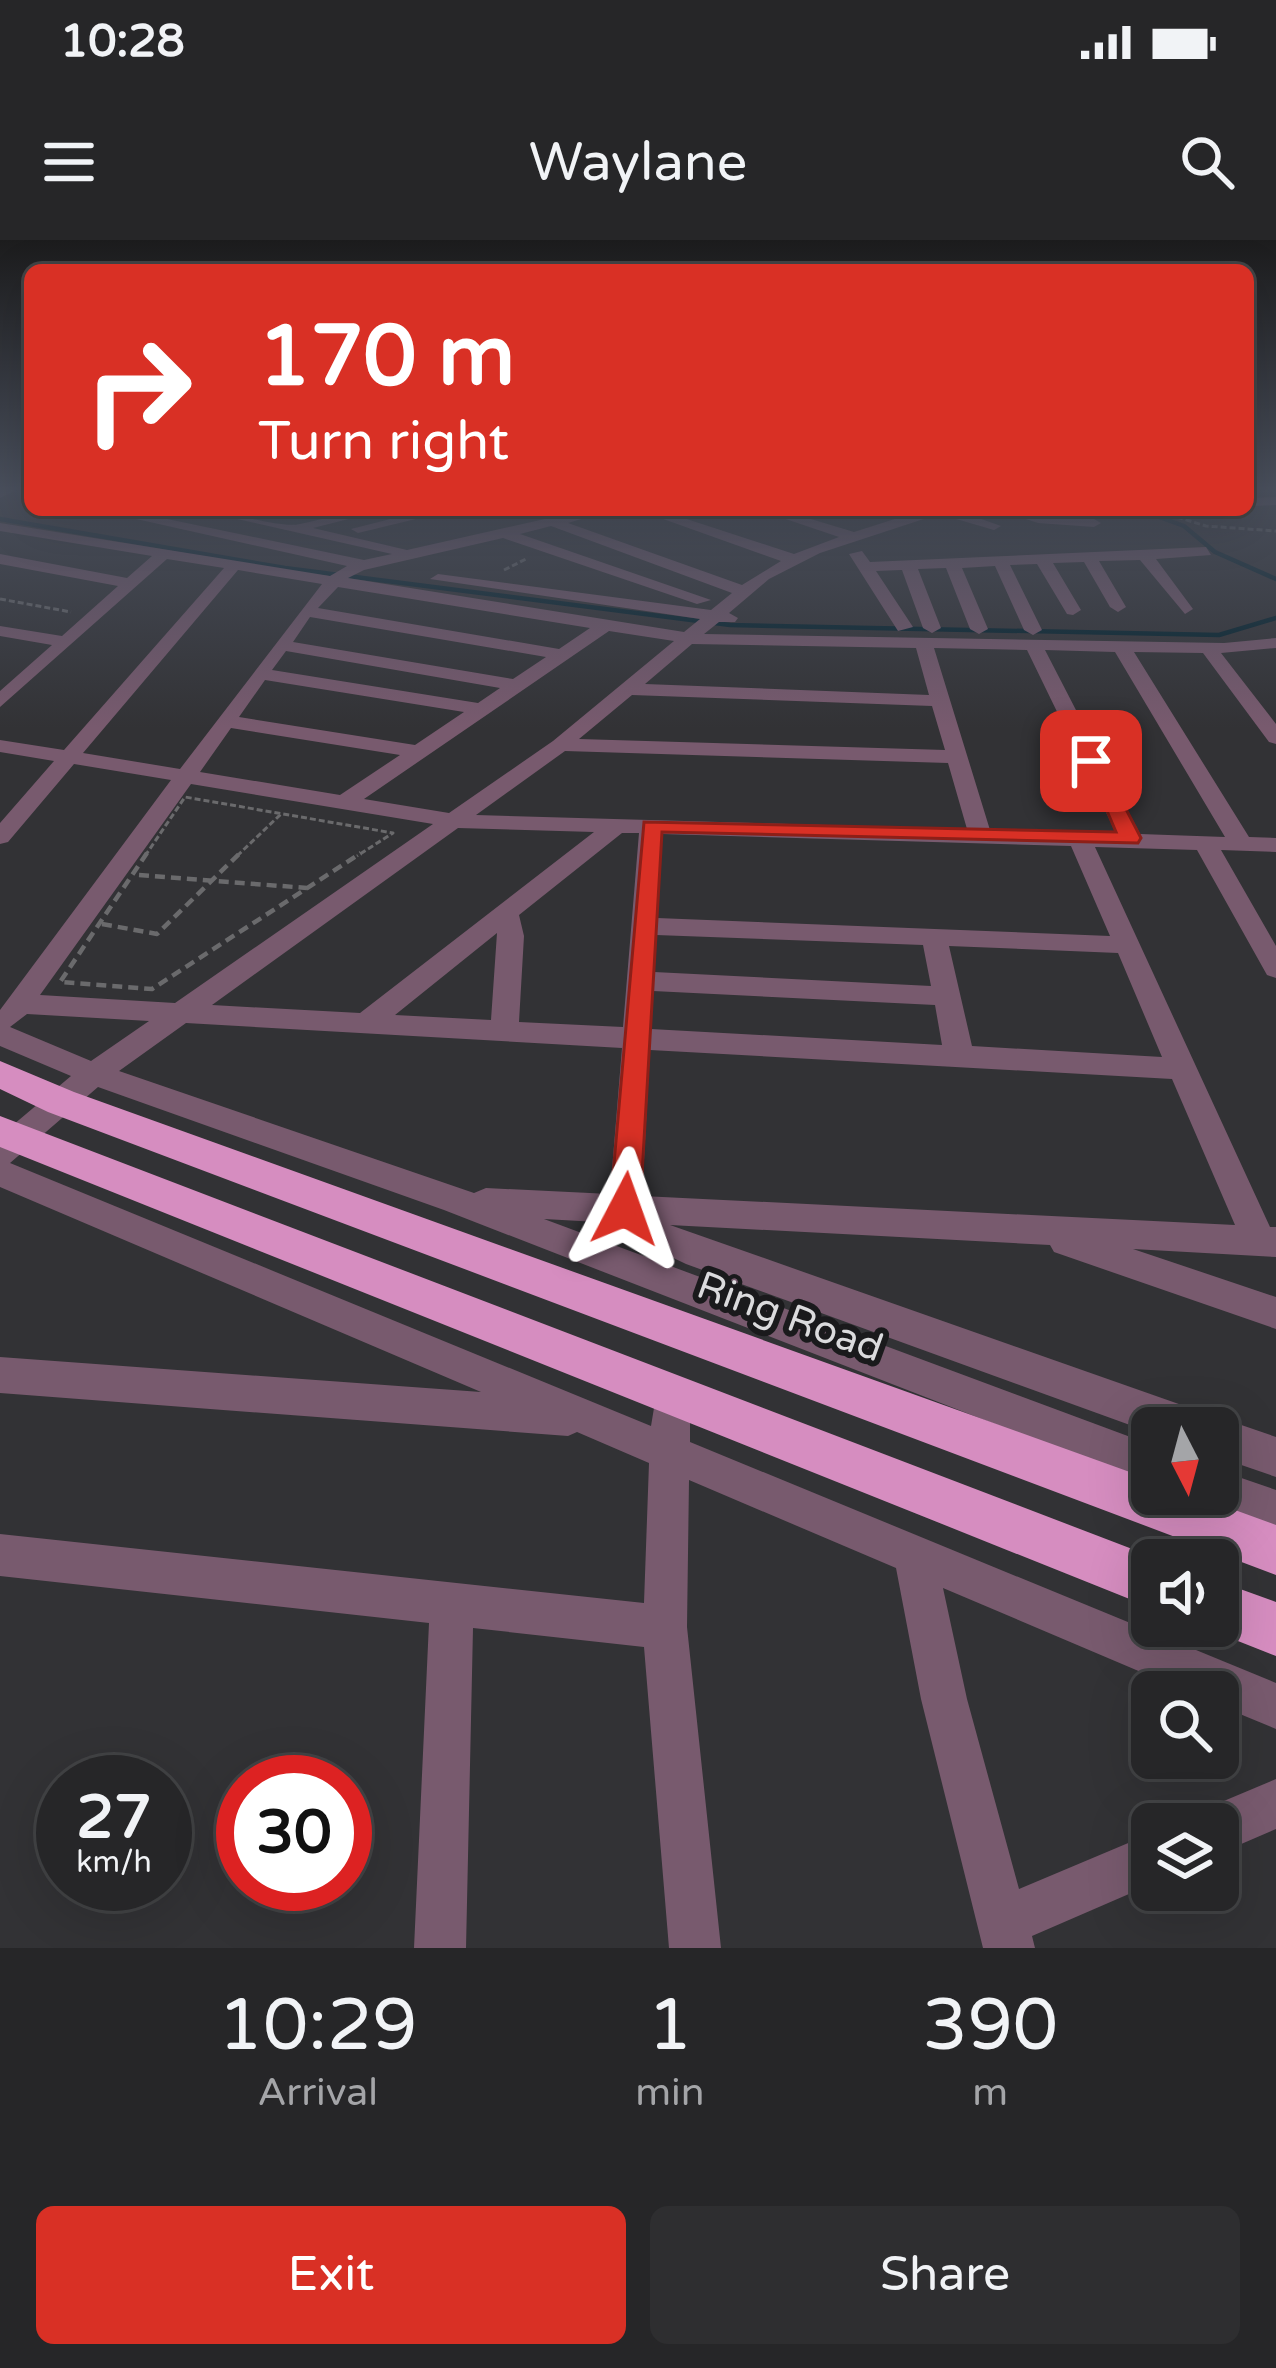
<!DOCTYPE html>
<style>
:root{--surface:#262628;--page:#2e2e30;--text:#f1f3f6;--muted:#a4a5a8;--line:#424345;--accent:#d93025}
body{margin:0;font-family:"Varela Round",sans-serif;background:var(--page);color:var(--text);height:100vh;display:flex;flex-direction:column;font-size:45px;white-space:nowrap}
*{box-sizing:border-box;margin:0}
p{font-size:39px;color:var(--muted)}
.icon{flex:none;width:66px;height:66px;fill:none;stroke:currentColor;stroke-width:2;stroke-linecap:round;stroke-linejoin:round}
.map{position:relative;height:1708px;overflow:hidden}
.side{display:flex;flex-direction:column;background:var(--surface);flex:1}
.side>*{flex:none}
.top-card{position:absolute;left:24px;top:24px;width:1230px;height:252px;border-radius:18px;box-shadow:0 12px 48px #0002,0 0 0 3px var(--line);background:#d93025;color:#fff;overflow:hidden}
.needle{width:78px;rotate:174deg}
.fabs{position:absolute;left:1131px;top:1167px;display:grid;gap:24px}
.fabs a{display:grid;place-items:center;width:108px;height:108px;border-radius:18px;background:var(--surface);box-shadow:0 12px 48px #0002,0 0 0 3px var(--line);font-size:60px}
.speed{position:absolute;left:36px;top:1515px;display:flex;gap:24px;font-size:60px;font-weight:700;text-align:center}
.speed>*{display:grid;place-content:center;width:156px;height:156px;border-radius:50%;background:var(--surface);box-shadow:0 12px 48px #0002,0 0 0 3px var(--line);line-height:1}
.speed small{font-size:30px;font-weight:400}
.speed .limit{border:18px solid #d22;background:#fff;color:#111}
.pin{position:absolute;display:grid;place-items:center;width:102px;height:102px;color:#fff;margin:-51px;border-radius:24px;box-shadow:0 6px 18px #0006}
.me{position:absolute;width:132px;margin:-66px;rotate:4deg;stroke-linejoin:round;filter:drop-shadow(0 0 9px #0008)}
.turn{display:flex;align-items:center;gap:42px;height:252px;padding:0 36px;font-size:54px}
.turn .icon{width:156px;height:156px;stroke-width:2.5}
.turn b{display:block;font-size:84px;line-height:102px}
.eta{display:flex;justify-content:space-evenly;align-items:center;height:204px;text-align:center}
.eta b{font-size:72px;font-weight:600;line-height:84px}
.primary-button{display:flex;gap:24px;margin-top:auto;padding:24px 36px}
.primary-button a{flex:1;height:138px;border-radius:18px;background:var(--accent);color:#fff;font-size:48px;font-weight:600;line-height:138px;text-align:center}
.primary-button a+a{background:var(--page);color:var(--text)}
.status{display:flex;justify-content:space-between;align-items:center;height:84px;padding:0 60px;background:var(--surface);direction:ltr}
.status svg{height:33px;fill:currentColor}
header{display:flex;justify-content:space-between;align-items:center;height:156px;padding:0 36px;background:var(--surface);font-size:54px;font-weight:600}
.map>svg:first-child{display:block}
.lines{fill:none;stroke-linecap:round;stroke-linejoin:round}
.stream{stroke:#00212c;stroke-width:4.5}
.path-far1{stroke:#6a6a6c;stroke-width:3;stroke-dasharray:6 3;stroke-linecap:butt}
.path{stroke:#6a6a6c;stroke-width:4.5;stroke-dasharray:10 6;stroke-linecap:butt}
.minor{fill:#785a6e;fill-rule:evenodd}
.highway{fill:#d68dc0;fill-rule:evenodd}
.route{fill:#d93025;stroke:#8d1f18;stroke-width:3}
.labels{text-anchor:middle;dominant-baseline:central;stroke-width:12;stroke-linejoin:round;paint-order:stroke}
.street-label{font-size:39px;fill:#dbdbdd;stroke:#1a1a1c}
</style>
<div class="status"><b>10:28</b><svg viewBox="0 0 49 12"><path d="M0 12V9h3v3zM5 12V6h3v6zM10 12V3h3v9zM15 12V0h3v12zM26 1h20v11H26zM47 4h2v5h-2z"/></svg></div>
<header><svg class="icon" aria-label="menu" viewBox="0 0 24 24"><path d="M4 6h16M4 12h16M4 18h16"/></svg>Waylane<svg class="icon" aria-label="search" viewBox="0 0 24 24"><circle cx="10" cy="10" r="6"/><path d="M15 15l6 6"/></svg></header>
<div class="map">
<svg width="1276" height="1708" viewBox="0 0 1276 1708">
<rect width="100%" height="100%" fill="#323235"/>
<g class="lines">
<path class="stream" d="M1140 270 1184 286 1215 312 1276 339
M0 279 285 328 730 385 1219 395 1276 378"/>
<path class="path-far1" d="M1177 277 1206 286 1276 291
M504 330 526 319
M0 359 71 372
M145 616 185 557 393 593 357 616
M237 616 281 574"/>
<path class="path" d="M147 613 60 742 152 749 361 613
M139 635 307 648
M102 684 157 694 240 613"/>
<path class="minor" d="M0 249H18L0 258Z
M1276 257V265L1248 266V258Z
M96 270H124L364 320 392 314 198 270C226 270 280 289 300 284 328 278 354 270 384 270L313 288 407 310 585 270H611L568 283 742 345 781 321 638 270H659L794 314 839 297 759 270H781L854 292 923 270H956L1001 286 994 290 939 274 820 313 769 339 729 373 738 378 735 382H719L704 394 1224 403 1276 398V408L1221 413 1276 484V504L1269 502 1203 413 1134 412 1249 597 1276 598V612L1221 610 1276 706V738L1267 735 1197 610 1095 607 1270 987H1276V1017L1133 1009 1276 1057V1089L1054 1012 1050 1005 670 985 1193 1169 1210 1181 1218 1177 1276 1197V1237L1218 1217V1188H1152V1193L686 1024 598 982 544 979 1152 1205V1245L444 970 98 847 10 923 651 1186 658 1144 671 1138 684 1144 690 1157V1202L1276 1443V1489L1218 1465V1452H1188L943 1348 967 1459 1019 1649 1152 1593V1644L1032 1696 1035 1708H983L921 1459 896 1328 689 1240 687 1387 721 1708H669L644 1407 473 1388 466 1708H414L429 1383 0 1336V1294L644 1363 649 1223 577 1192 568 1196 0 1153V1117L481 1152 0 947V896L71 836 0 806V770L171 540 74 524 8 602 0 604V583L54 521 0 512V500L64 510 224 328 167 319 0 467V451L52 405 0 396V386L62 396 118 346 0 324V314L127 338 152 316 0 291V283L330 336 347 326ZM551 286 732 353 711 370 438 334 430 339 700 379 684 392 348 338 364 330 503 298 697 364 711 360 520 294ZM238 330 322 344 180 529 83 513ZM338 347 590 388 559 409 318 368ZM310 377 546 417 513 439 293 402ZM609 391 674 401 553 501 449 573 364 559ZM692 404 916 408 929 455 645 444ZM934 408 1027 410 1116 593 990 590ZM1045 410 1115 412 1225 597 1140 594ZM286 411 500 448 478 463 272 430ZM265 440 464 472 415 505 239 477ZM632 455 932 466 945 510 579 499ZM231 488 400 515 340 555 200 532ZM565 511 948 523 967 589 476 575ZM191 544 433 584 175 763 40 755ZM458 588 594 592 360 773 212 765ZM622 593H639L623 787 519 782 524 696 519 675ZM662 594 1071 606 1110 696 657 678ZM497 693 491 780 395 775ZM656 695 923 705 931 746 654 732ZM949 706 1118 713 1162 817 972 806ZM653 751 935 765 942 805 651 789ZM27 774 149 781 91 821 10 787ZM186 783 622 808 610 954 486 948 474 953 119 831ZM650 810 1172 839 1235 985 642 956Z
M426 270H453L358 293 351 289Z
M998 270 1094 279 1101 283 1094 287 1038 283Z
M1151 270H1166L1167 272 1160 276Z
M1206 307 1211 315 1156 319 1193 369 1185 374 1140 320 1099 321 1126 367 1118 372 1110 367 1084 322 1053 323 1081 370 1073 375 1067 374 1037 324 1010 325 1042 390 1033 395 1024 390 995 326 962 328 988 389 979 394 970 389 946 328 918 329 941 388 932 393 923 388 902 330 876 331 913 387 898 391 849 314 862 311 870 322Z
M1218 1230 1276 1250V1292L1204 1264 1199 1254H1218Z
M1276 1539V1589L1218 1614V1584H1195L1200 1571Z"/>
<path class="highway" d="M0 821 74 852 1152 1240V1254H1191L1276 1285V1335L48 872 0 849Z
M0 876 1161 1320H1152V1368L0 907Z
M1218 1341 1276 1362V1416L1200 1386H1218Z"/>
</g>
<linearGradient id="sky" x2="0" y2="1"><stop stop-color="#1c1c1d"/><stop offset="0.51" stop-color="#494f5c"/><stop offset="1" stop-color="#494f5c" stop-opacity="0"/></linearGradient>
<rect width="1276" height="488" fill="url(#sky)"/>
<path class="route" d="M1084 517 1101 521 1141 598 1138 603 662 592 640 969 636 978H615L610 969 644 582 1116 592Z"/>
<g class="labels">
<g class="street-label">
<text transform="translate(790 1077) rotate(20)">Ring Road</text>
</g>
</g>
</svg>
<div class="fabs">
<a><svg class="needle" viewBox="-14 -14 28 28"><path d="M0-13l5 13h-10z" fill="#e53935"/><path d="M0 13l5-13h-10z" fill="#a4a5a8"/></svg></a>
<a><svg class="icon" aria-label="sound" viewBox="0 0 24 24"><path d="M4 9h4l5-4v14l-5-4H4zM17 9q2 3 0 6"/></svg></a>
<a><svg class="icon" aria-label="search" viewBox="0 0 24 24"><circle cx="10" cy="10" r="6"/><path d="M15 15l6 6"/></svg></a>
<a><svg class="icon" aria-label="layers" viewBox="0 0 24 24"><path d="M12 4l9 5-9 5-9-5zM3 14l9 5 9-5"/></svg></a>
</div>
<div class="speed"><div>27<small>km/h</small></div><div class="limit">30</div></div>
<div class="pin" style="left:1091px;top:521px;background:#d93025"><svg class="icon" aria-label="arrive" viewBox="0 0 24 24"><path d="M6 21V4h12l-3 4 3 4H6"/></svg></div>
<svg class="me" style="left:625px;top:969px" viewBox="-20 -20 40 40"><path d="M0-17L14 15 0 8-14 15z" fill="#d93025" stroke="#fff" stroke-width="4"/></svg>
<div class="top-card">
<div class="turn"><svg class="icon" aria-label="right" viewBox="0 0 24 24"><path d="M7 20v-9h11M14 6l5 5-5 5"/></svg><div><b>170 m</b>Turn right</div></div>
</div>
</div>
<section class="side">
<div class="eta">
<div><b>10:29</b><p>Arrival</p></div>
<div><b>1</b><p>min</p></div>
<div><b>390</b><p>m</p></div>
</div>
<div class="primary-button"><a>Exit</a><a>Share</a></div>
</section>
